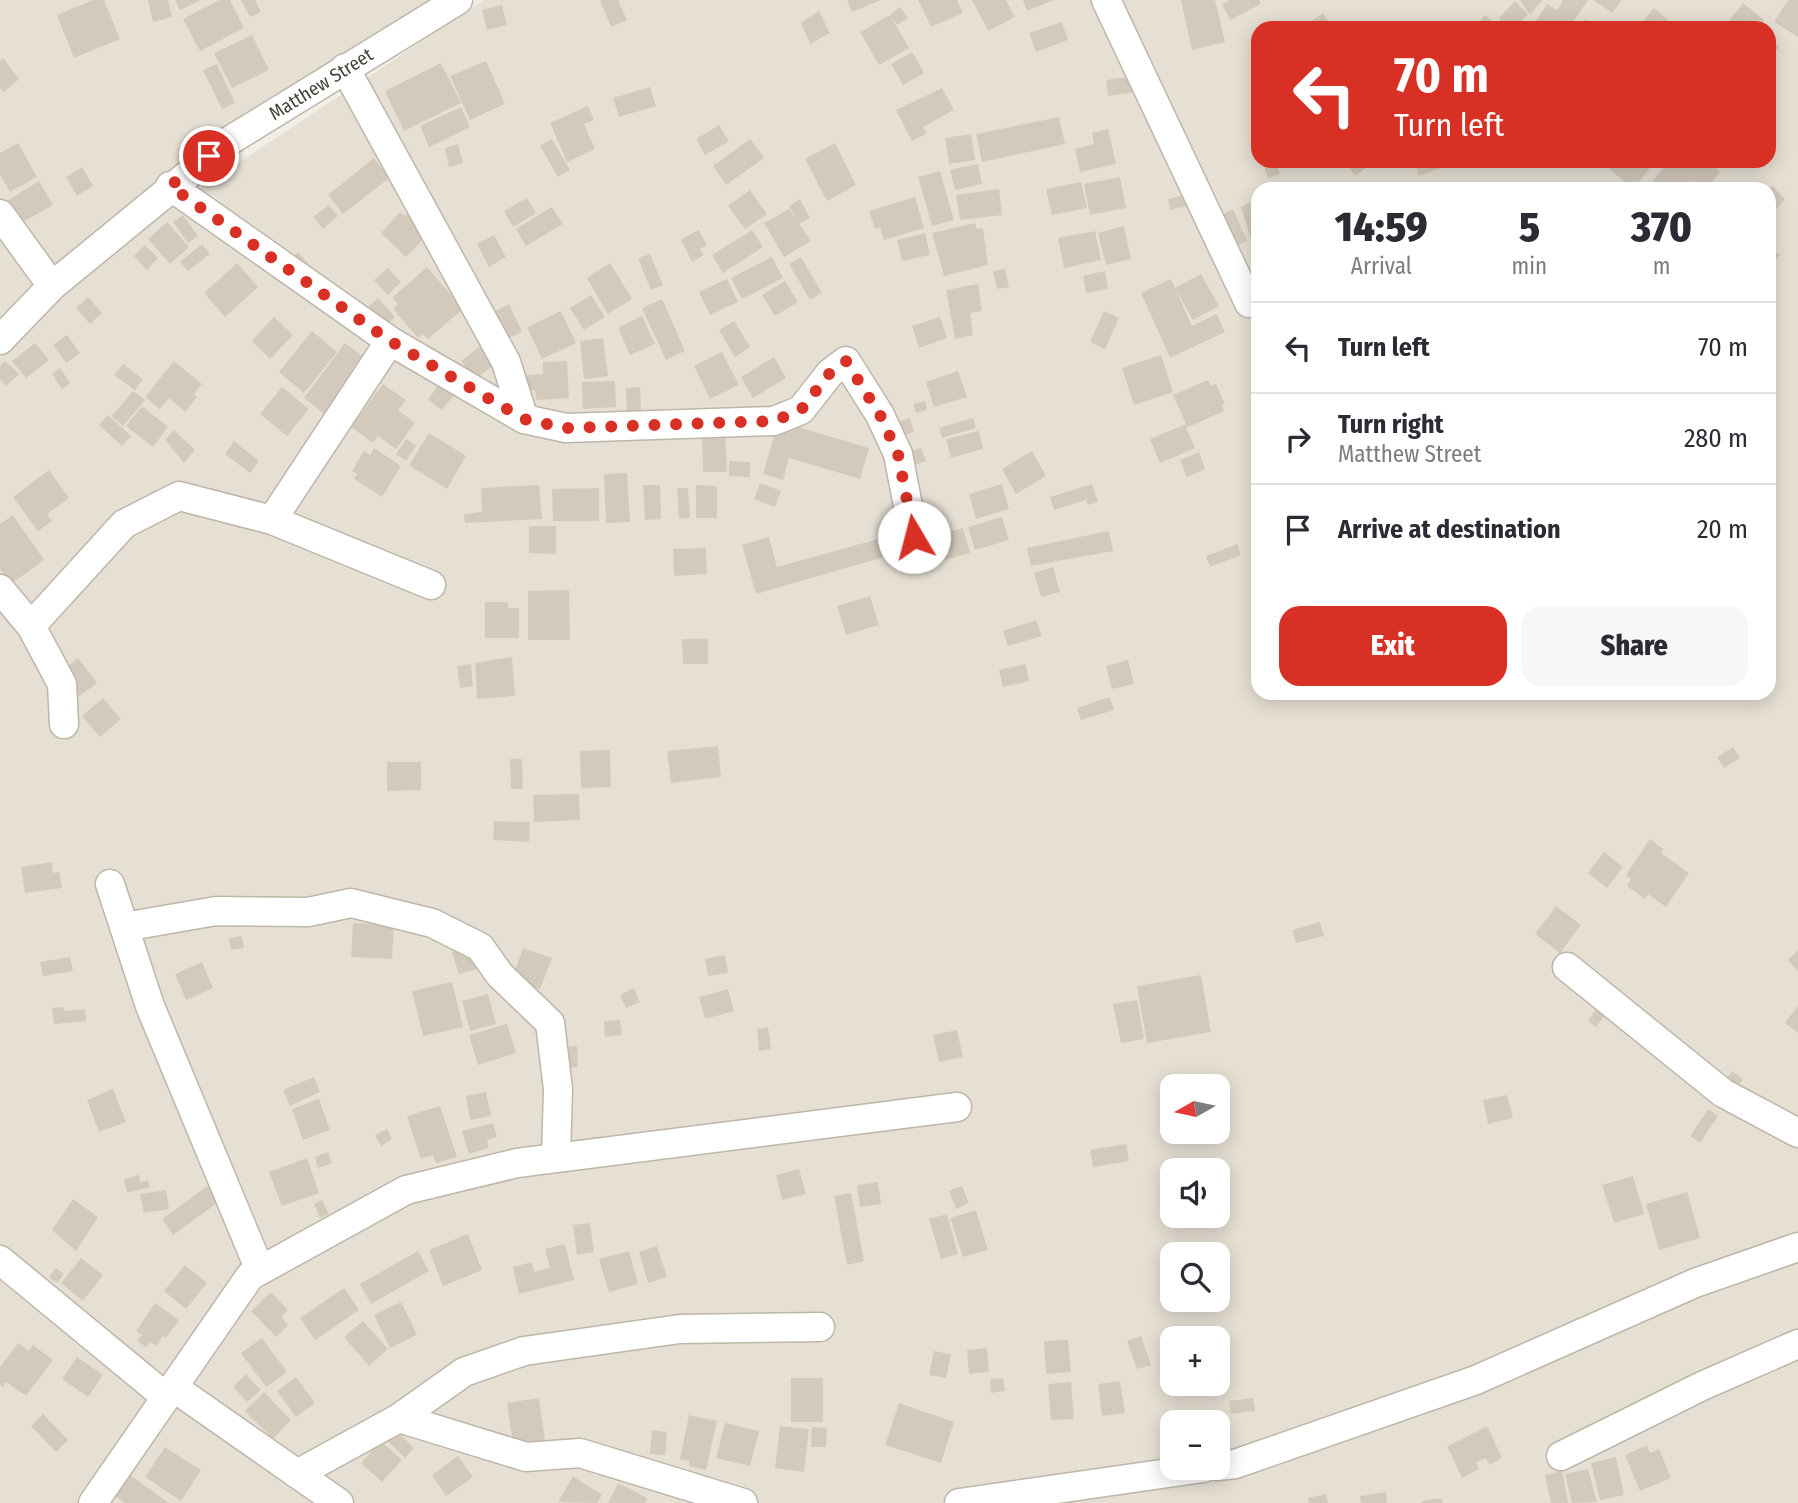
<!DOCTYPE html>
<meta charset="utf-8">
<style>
:root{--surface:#fff;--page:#f7f7f7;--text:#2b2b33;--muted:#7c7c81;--line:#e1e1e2;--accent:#d93025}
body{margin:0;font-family:"Fira Sans Condensed",sans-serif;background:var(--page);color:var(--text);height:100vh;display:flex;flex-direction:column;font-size:26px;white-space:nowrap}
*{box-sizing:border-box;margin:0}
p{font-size:23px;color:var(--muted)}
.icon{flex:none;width:38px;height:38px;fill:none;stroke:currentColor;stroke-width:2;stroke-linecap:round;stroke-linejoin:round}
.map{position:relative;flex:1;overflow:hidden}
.panel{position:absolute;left:1251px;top:182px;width:525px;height:518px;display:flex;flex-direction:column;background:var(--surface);border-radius:21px;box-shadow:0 4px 18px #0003}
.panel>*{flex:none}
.hud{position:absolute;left:1251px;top:21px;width:525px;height:147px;border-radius:21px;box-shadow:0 4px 18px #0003;background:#d93025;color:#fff;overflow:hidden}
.needle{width:46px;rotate:261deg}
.buttons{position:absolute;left:1160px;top:1074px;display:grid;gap:14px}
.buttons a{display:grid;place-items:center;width:70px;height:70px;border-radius:14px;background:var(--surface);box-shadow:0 4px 18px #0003;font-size:35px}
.pin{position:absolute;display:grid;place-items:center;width:60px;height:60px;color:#fff;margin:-30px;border:4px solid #fff;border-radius:50%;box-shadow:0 2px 7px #0007}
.me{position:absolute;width:77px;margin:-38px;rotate:352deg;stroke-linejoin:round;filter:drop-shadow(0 0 5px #0008)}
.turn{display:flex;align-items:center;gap:24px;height:147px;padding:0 28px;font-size:32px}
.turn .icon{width:91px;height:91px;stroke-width:2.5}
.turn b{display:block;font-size:49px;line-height:60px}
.eta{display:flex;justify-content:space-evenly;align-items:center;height:119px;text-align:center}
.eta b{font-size:42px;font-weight:800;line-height:49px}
.action{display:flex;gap:14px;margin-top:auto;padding:14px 28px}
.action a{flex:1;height:80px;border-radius:21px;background:var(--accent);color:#fff;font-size:28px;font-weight:800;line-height:80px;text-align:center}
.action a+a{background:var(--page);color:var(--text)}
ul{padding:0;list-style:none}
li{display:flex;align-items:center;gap:21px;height:91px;padding:0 28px;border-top:2px solid var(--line)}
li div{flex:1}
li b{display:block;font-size:26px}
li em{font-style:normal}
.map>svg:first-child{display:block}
.residential{fill:#e6e0d4;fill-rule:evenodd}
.building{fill:#d4cabc}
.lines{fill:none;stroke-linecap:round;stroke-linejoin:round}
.minor-casing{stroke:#bdb6a9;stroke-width:31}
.minor{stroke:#fff;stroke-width:28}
.route{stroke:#d93025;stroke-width:12;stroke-dasharray:0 21.6}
.labels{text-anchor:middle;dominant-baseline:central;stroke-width:6;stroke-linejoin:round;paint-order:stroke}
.street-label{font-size:19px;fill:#453f35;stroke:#fff}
</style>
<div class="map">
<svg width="1798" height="1503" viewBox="0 0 1798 1503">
<rect width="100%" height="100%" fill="#f2eee6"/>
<path class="residential" d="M0 0H462L117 231 0 340Z
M484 0H1798V1503H0V358L113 246ZM1258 28H1769V161H1258ZM1258 189H1769V693H1258ZM1172 1087H1218V1132H1172ZM1172 1171H1218V1216H1172ZM1172 1255H1218V1300H1172ZM1172 1339H1218V1384H1172ZM1172 1423H1218V1468H1172Z"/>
<path class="building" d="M93 0H104L120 39 74 58 57 15Z
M148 0H168L172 17 153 22Z
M175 0H201L180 10Z
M220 0H230L244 28 200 51 183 19Z
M241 0H255L261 12 250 17Z
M600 0H618L627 20 611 27Z
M847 0H881L852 12Z
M918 0H957L963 13 931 27Z
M972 0H1006L1015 17 988 31Z
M1023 0H1054L1027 11Z
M1181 0H1215L1225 42 1192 50Z
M1230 0H1259L1261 4 1230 20 1222 4Z
M1520 0H1543L1530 15Z
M1563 0H1588L1569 28H1543L1535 22 1547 4 1557 10Z
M1593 0H1622L1612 13Z
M1788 0H1798V37L1774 22Z
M1515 1 1528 14 1515 28H1509L1499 18Z
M1743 3 1764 20 1758 28H1735L1728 22Z
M502 5 507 25 487 30 482 10Z
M900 7 908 18 897 25 890 15Z
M1654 8 1671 23 1667 28H1653L1644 20Z
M819 11 830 33 810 44 801 23Z
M1323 13 1333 28H1301Z
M890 15 909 48 879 65 860 32Z
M1485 15 1502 28H1479L1477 26Z
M1586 19 1596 28H1579Z
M1062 22 1068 40 1036 52 1029 33Z
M252 35 269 70 232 88 214 53Z
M1769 38 1779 47 1769 58Z
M912 52 924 73 903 85 891 64Z
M3 58 19 79 4 92 0 88V61Z
M486 61 505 104 470 120 450 76Z
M441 63 461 103 404 131 385 91Z
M217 64 235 103 222 109 203 70Z
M1133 76 1135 92 1108 96 1106 80Z
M650 87 656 106 619 117 613 98Z
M942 88 954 110 923 127 927 133 912 141 896 110Z
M588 106 594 120 584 124 595 149 567 162 550 123Z
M461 107 470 127 429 147 420 126Z
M1059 117 1065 144 982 162 976 134Z
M719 125 729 141 705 155 696 139Z
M1108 129 1116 164 1080 172 1075 149 1094 144 1092 133Z
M971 134 975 160 949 164 945 138Z
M552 139 570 170 558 177 540 146Z
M750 139 764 158 726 185 713 166Z
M18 143 37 177 10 192 0 174V153Z
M835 143 856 185 827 201 805 159Z
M458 144 463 163 449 167 445 148Z
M374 158 389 178 343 214 328 195Z
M1262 161H1276L1280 174 1268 178Z
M1344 161H1367L1364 163 1367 167 1355 176Z
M1414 161H1444L1446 166 1419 176Z
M1600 161H1656L1633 189Z
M1669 161H1719L1714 167 1720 172 1706 189 1694 181 1688 189H1659L1651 183Z
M978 164 982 184 955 190 950 170Z
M82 167 93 186 77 196 66 177Z
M940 171 954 220 932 226 918 177Z
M1120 177 1126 208 1090 215 1084 184Z
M39 181 53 205 21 223 8 200Z
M1081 182 1087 208 1052 215 1046 189Z
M1772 186 1785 199 1774 211 1769 206V189Z
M999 189 1002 215 960 220 956 195Z
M750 190 767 214 745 229 728 206Z
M1184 195 1187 206 1170 210 1168 199Z
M915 197 924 228 884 240 880 228 875 229 869 211Z
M527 198 536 213 513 227 504 211Z
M1258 198V251L1255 252 1241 207Z
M800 199 810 218 799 224 789 206Z
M329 205 338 216 323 229 313 217Z
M552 207 563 224 526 246 516 229Z
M789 209 811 241 784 257 764 223Z
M1233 209 1247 241 1232 248 1218 216Z
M411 210 426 236 406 257 381 233 400 212 405 216Z
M183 215 198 236 188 243 173 222Z
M167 222 189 247 170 264 148 239Z
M975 223 977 229 983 228 988 265 944 276 932 233Z
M1124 226 1131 259 1106 265 1098 233Z
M699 230 707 245 700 249 704 255 692 262 681 239Z
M752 230 763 247 723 273 712 255Z
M1095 231 1101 260 1064 268 1058 238Z
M925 233 930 255 902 261 897 240Z
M494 235 506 257 489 267 477 244Z
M202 244 210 254 188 271 180 262Z
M145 245 158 258 147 270 134 256Z
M1769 247 1780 255 1769 268Z
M298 252 308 263 299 271 289 261Z
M650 254 663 285 651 290 638 258Z
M772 257 783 278 742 299 731 278Z
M801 257 822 293 810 300 789 264Z
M237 263 258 287 225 317 204 293Z
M610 263 632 299 608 314 587 278Z
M427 267 463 309 428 339 423 334 418 338 393 309 398 304 392 298Z
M388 268 401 282 388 295 374 280Z
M1005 269 1009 287 997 289 993 271Z
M1105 271 1108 289 1086 293 1083 276Z
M1201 274 1219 306 1193 320 1175 288Z
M727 279 738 302 710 315 699 292Z
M1171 279 1192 326 1217 314 1225 332 1170 358 1141 293Z
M785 281 798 302 775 316 762 295Z
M978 284 982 311 970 313 973 335 955 339 946 290Z
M591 295 605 317 584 330 570 308Z
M88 297 102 313 90 324 76 308Z
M378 298 395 317 383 328 366 309Z
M662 299 685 351 666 360 642 308Z
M509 304 522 332 501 341 489 314Z
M561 311 576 343 542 359 527 327Z
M1104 311 1119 318 1105 349 1090 342Z
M642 316 655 344 630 355 618 328Z
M274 317 293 335 270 359 252 341Z
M940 317 947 338 919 348 912 326Z
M734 321 750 347 735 357 719 330Z
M312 331 337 352 304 393 279 372Z
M67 335 80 353 66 363 53 345Z
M603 338 608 376 584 379 580 341Z
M35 343 49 360 26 378 12 361Z
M345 343 362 356 352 370 358 375 327 416 304 398Z
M483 344 497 363 475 379 461 361Z
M722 352 739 385 710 399 694 366Z
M1161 355 1173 392 1134 405 1122 368Z
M774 357 786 378 753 398 741 377Z
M5 361 19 374 6 386 0 379V366Z
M174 361 202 384 194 394 197 397 185 412 169 398 160 409 145 397Z
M567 361 569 398 536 400 535 390 528 391 527 375 543 374V362Z
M123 364 143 379 135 390 114 375Z
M60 368 70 383 62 389 52 374Z
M958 371 967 397 934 407 926 382Z
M1208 380 1211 386 1216 384 1225 404 1222 405 1224 411 1186 428 1195 448 1160 463 1150 439 1186 424 1173 395Z
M615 381 616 407 583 409 582 382Z
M440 382 455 394 442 410 428 400Z
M383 384 406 400 398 410 415 423 396 449 378 436 373 443 351 427Z
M282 387 309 409 287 436 260 414Z
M640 387 641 413 627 414 626 388Z
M133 391 145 400 123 426 112 416Z
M925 401 927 410 916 413 913 404Z
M142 406 168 427 153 447 126 426Z
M108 415 131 436 122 446 99 425Z
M910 418 914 432 896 437 892 423Z
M973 418 976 428 942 438 939 428Z
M778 421 869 448 860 479 789 458 783 480 763 474Z
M174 430 195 450 184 463 165 440Z
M979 431 983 449 951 458 946 439Z
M429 433 466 456 447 489 409 465Z
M725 434 727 472H703L702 435Z
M406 439 416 446 406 461 396 454Z
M234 441 259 461 250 473 225 454Z
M374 448 401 466 382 497 354 479 357 474 352 471 364 451 370 455Z
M921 448 926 461 909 467 904 454Z
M1032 451 1046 476 1016 494 1002 469Z
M1199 452 1205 469 1187 477 1180 460Z
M729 461 750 462V477L729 476Z
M49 470 69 498 47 514 52 521 38 531 13 497Z
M627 473 630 522 606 523 604 474Z
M760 483 781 491 775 507 754 499Z
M1002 484 1009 509 976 519 969 494Z
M1092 484 1098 502 1088 505 1086 500 1054 510 1050 497Z
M539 485 542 519 465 523 464 514 482 512 481 488Z
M643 485H660L661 519 645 520Z
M696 485 717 486V518H696Z
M599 488V521H553L552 489Z
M677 488H688L690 518 679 519Z
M13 515 44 560 11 584 0 569V524Z
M1002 517 1009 540 975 550 968 527Z
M529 526H556V554L529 553Z
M963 528 970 553 941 561 934 537Z
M1109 531 1113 551 1031 566 1027 548Z
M900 533 905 551 756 594 742 545 769 537 777 567Z
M1237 544 1241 555 1210 567 1206 556Z
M706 548 707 574 674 576 673 549Z
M1053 567 1060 592 1041 597 1034 573Z
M569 590 570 640H528V591Z
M870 596 879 625 846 635 837 606Z
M485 602H508V608H519V638H485Z
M1036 620 1042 636 1008 646 1003 631Z
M682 639H708V664H683Z
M512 657 515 696 477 699 475 663Z
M78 658 97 683 78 697 60 673Z
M1128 660 1134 684 1112 689 1106 666Z
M471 664 473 686 460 688 457 666Z
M1026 664 1029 681 1003 687 999 670Z
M1110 697 1114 710 1081 720 1077 708Z
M103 698 121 719 100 737 82 716Z
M718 746 721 777 671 783 667 751Z
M1733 747 1740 758 1724 768 1717 757Z
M610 750 611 787 581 788 580 751Z
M510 759H522L523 789H511Z
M387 762H421V790L387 791Z
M579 794 580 820 534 822 533 795Z
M494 821 530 822 529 842 493 840Z
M1650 839 1663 849 1661 853 1689 873 1666 907 1648 894 1645 899 1627 886 1631 879 1626 875Z
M1604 852 1623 867 1607 888 1588 873Z
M52 862 53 873 59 872 62 888 25 893 21 867Z
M1556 906 1581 925 1560 953 1535 934Z
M1320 922 1324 936 1296 943 1292 930Z
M353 923 394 925 392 959 351 957Z
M242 936 244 948 231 950 229 938Z
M470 947 477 969 459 974 452 952Z
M523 948 552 958 540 989 512 979Z
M1798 950V971L1788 960Z
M725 955 728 973 708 976 705 959Z
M70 957 73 971 43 976 40 962Z
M202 962 213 988 186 1000 175 974Z
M1201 975 1211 1032 1147 1043 1137 986Z
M452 982 463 1027 423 1036 412 991Z
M634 988 640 1002 626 1008 620 995Z
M728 989 734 1011 705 1019 699 997Z
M488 994 496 1024 470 1031 462 1001Z
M1137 1000 1144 1039 1121 1043 1113 1004Z
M1798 1006V1033L1785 1023Z
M63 1007 64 1011 85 1009 86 1021 54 1024 52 1008Z
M1597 1008 1606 1014 1596 1027 1588 1021Z
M620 1020 622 1035 605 1037 604 1021Z
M507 1024 516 1053 478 1065 469 1035Z
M768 1027 771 1049 759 1051 757 1029Z
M957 1030 963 1057 939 1062 933 1035Z
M577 1046 578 1067 563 1068 562 1047Z
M1732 1071 1743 1079 1734 1092 1723 1084Z
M314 1077 320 1092 290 1106 283 1090Z
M113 1089 126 1122 99 1132 87 1100Z
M486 1092 491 1116 470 1120 466 1096Z
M1507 1095 1513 1118 1488 1124 1483 1100Z
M319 1099 330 1130 303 1140 292 1109Z
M440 1106 457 1157 436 1163 433 1155 421 1159 407 1116Z
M1708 1109 1718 1116 1700 1143 1690 1136Z
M493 1123 497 1137 487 1140 489 1148 469 1154 462 1131Z
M387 1129 392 1139 381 1146 375 1135Z
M1126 1144 1129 1161 1093 1167 1090 1150Z
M328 1152 332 1163 318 1168 315 1157Z
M307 1158 319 1193 282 1206 269 1172Z
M799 1169 806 1194 782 1200 776 1175Z
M139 1175 140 1182 148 1180 150 1187 127 1193 124 1179Z
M1633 1176 1644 1214 1614 1223 1602 1185Z
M878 1182 881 1204 860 1207 857 1185Z
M209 1185 220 1201 173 1235 162 1219Z
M962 1186 969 1203 956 1209 949 1191Z
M166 1190 169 1209 144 1213 140 1194Z
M1687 1192 1700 1238 1659 1250 1646 1204Z
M851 1193 864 1261 847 1265 834 1196Z
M73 1199 98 1217 76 1251 52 1230Z
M322 1200 329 1214 320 1218 314 1204Z
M976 1210 988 1250 963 1257 950 1218Z
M947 1214 958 1254 941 1259 929 1219Z
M590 1223 594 1252 577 1255 573 1225Z
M468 1234 482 1270 443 1286 429 1250Z
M1187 1242 1189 1254 1176 1255 1175 1244Z
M565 1244 574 1280 519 1294 513 1267 532 1262 534 1272 550 1268 545 1249Z
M657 1246 667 1277 648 1283 639 1252Z
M418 1251 429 1271 371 1304 360 1284Z
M629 1251 638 1284 609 1292 599 1259Z
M81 1258 103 1275 83 1301 61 1283Z
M185 1265 207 1283 186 1309 164 1291Z
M56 1268 64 1274 57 1283 49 1277Z
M344 1288 359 1310 315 1340 300 1318Z
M271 1292 288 1310 281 1317 288 1325 276 1337 251 1311Z
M401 1302 417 1335 390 1348 374 1315Z
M155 1303 179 1320 166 1338 163 1336 156 1346 150 1342 146 1347 137 1341 142 1335 136 1331Z
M363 1321 388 1349 369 1366 344 1337Z
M1141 1336 1151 1365 1137 1369 1127 1341Z
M262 1338 287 1372 266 1387 241 1353Z
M1068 1340 1071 1372 1046 1374 1044 1341Z
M18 1343 29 1351 33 1345 53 1360 26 1396 6 1382 3 1387 0 1385V1367Z
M987 1348 989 1372 969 1374 967 1350Z
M934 1351 951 1354 946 1378 929 1375Z
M77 1357 103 1375 88 1397 62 1379Z
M246 1374 261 1390 247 1402 233 1387Z
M296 1377 315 1403 296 1417 277 1391Z
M791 1378H823V1422H791Z
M1003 1378 1005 1391 991 1393 990 1379Z
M1120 1381 1125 1413 1102 1416 1098 1384Z
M1071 1382 1074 1419 1051 1420 1048 1384Z
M264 1392 291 1420 273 1439 245 1411Z
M539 1398 545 1440 513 1444 507 1403Z
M1253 1398 1255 1411 1231 1414 1229 1401Z
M899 1403 954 1422 941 1463 885 1445Z
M43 1414 68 1440 56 1452 31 1426Z
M689 1415 717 1421 706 1470 689 1466 690 1461 680 1459Z
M725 1423 759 1431 750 1466 716 1458Z
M780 1426 809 1429 804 1472 775 1468Z
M1487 1426 1502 1458 1489 1465 1486 1458 1476 1463 1479 1469 1462 1478 1447 1446Z
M812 1427 827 1428 826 1447H811Z
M395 1429 414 1448 405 1458 386 1439Z
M652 1430 667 1432 665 1455 650 1454Z
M381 1441 402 1460 382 1482 361 1463Z
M1647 1445 1650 1453 1659 1449 1671 1478 1640 1491 1625 1455Z
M165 1447 201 1470 181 1501 145 1477Z
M458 1456 473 1477 446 1496 432 1475Z
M1616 1457 1624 1495 1600 1500 1591 1463Z
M1588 1469 1597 1502 1572 1503 1565 1474Z
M1562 1471 1568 1503H1551L1545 1475Z
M127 1473 169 1503H125L112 1494Z
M573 1476 602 1495 597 1503 558 1502Z
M618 1483 647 1498 645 1503H608Z
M1386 1492 1387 1503H1361L1360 1496Z
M1326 1494 1328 1503H1309L1308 1498Z
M1442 1498 1443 1503H1422V1501Z"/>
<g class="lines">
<defs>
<path id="minor" d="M1106 0 1249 303
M345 68 506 362 524 419
M170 186 390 341 524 419 566 428 774 421 801 410 830 373 846 361 880 415 898 454 914 537
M0 214 52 286
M0 340 52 286 229 141 458 0
M272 520 390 341
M0 589 31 626 62 684 64 724
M31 626 124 524 179 496 272 520 431 585
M110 884 150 1006 259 1268
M124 927 216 911 308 912 351 903 432 923 480 947 500 975 550 1023 558 1089 556 1158
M1567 967 1723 1093 1798 1133
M0 1260 166 1397
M173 1387 339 1503
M399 1418 526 1457 580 1453 743 1503
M1561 1456 1702 1386 1798 1344
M1218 1466 1235 1464 1476 1380 1695 1283 1798 1247
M297 1474 399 1418 464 1372 524 1351 680 1329 820 1327
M93 1503 250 1276 406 1190 517 1163 957 1107
M959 1503 1203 1468"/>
</defs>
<use href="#minor" class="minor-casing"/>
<use href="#minor" class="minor"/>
</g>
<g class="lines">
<path class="route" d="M209 156 170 186 390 341 524 419 566 428 774 421 801 410 830 373 846 361 880 415 898 454 914 537"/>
</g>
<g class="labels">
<g class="street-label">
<text transform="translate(321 84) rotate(-32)">Matthew Street</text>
</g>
</g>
</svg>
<div class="buttons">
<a><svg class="needle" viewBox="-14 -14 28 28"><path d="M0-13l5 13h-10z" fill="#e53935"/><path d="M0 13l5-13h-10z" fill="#7c7c81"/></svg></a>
<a><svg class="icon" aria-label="sound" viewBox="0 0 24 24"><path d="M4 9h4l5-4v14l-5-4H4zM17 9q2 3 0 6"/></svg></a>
<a><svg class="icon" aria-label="search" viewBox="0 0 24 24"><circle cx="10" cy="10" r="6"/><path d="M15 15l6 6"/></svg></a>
<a>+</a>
<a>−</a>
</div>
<div class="pin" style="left:209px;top:156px;background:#d93025"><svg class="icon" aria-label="arrive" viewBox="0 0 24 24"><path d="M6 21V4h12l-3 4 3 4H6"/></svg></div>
<svg class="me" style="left:914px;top:537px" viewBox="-20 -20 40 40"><circle r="19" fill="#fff"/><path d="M0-13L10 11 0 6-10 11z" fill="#d93025"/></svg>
<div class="hud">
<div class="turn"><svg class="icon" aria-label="left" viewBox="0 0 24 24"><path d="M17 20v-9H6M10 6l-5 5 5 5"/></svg><div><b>70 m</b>Turn left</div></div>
</div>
<section class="panel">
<div class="eta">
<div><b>14:59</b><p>Arrival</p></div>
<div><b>5</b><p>min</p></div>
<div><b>370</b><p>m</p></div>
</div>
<ul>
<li><svg class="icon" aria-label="left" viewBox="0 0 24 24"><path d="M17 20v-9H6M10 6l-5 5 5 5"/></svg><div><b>Turn left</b></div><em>70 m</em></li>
<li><svg class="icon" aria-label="right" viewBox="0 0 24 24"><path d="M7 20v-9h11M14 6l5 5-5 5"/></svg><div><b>Turn right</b><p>Matthew Street</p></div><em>280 m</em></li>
<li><svg class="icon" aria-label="arrive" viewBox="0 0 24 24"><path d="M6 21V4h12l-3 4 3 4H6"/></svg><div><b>Arrive at destination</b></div><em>20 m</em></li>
</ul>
<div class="action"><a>Exit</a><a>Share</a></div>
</section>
</div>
